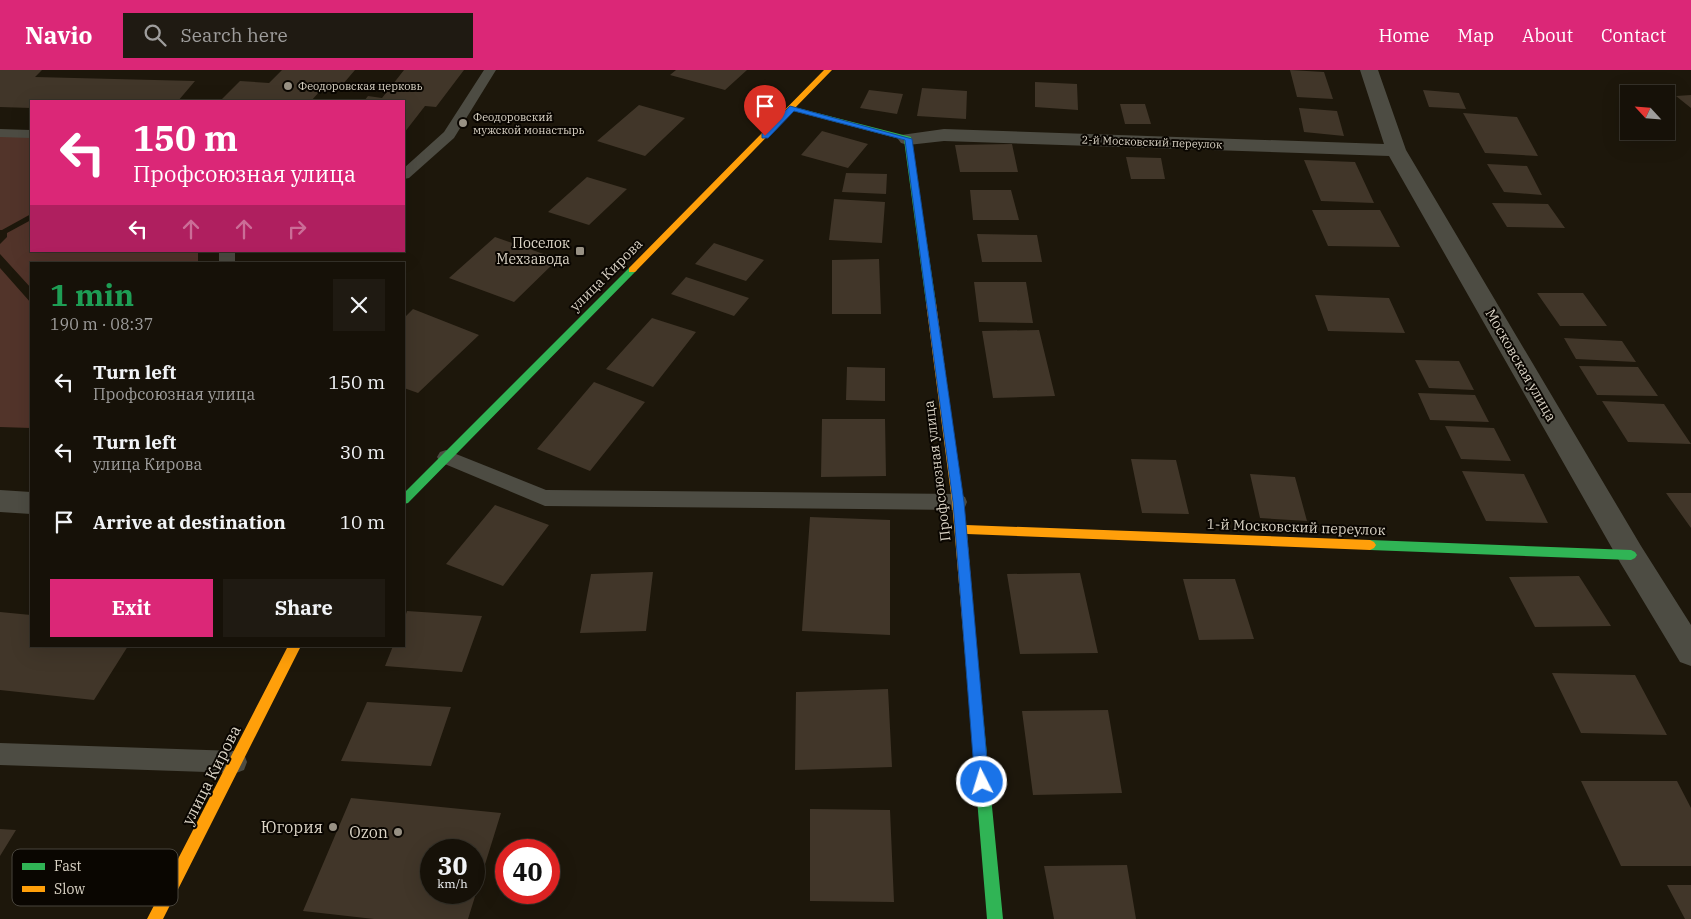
<!DOCTYPE html>
<meta charset="utf-8">
<style>
:root{--surface:#161108;--page:#1f1a12;--text:#f1f3f6;--muted:#9e9d9c;--line:#353129;--accent:#db2777}
body{margin:0;font-family:"IBM Plex Serif",serif;background:var(--page);color:var(--text);height:100vh;display:flex;flex-direction:column;font-size:19px;white-space:nowrap}
*{box-sizing:border-box;margin:0}
p{font-size:16px;color:var(--muted)}
.icon{flex:none;width:28px;height:28px;fill:none;stroke:currentColor;stroke-width:2;stroke-linecap:round;stroke-linejoin:round}
.map{position:relative;flex:1;overflow:hidden}
.sheet{position:absolute;left:30px;top:192px;width:375px;height:385px;display:flex;flex-direction:column;background:var(--surface);border-radius:0px;box-shadow:0 5px 20px #0002,0 0 0 1px var(--line)}
.sheet>*{flex:none}
.hud{position:absolute;left:30px;top:30px;width:375px;height:152px;border-radius:0px;box-shadow:0 5px 20px #0002,0 0 0 1px var(--line);background:#db2777;color:#fff;overflow:hidden}
.needle{width:32px;rotate:296deg}
.controls{position:absolute;left:1620px;top:15px;display:grid;gap:10px}
.controls a{display:grid;place-items:center;width:55px;height:55px;border-radius:0px;background:var(--surface);box-shadow:0 5px 20px #0002,0 0 0 1px var(--line);font-size:25px}
.speed{position:absolute;left:420px;top:769px;display:flex;gap:10px;font-size:25px;font-weight:700;text-align:center}
.speed>*{display:grid;place-content:center;width:65px;height:65px;border-radius:50%;background:var(--surface);box-shadow:0 5px 20px #0002,0 0 0 1px var(--line);line-height:1}
.speed small{font-size:12px;font-weight:400}
.speed .limit{border:8px solid #d22;background:#fff;color:#111}
.pin{position:absolute;display:grid;place-items:center;width:42px;height:42px;color:#fff;margin:-51px -21px;border-radius:50% 50% 50% 0;rotate:-45deg;box-shadow:0 0 5px #0007}
.pin .icon{rotate:45deg}
.me{position:absolute;width:55px;margin:-28px;rotate:355deg;stroke-linejoin:round;filter:drop-shadow(0 0 4px #0008)}
.turn{display:flex;align-items:center;gap:18px;height:105px;padding:0 20px;font-size:22px}
.turn .icon{width:65px;height:65px;stroke-width:2.5}
.turn b{display:block;font-size:35px;line-height:42px}
.lanes{display:flex;align-items:center;height:48px;padding:0 20px;background:#0003;justify-content:center;gap:25px;direction:ltr}
.lanes .off{opacity:.35}
.round{display:grid;place-items:center;flex:none;width:52px;height:52px;border-radius:0px;background:var(--page)}
.headline{display:flex;align-items:center;justify-content:space-between;height:85px;padding:0 20px}
h1{font-size:30px;font-weight:700;line-height:38px;color:#1e9e55}
.cta{display:flex;gap:10px;margin-top:auto;padding:10px 20px}
.cta a{flex:1;height:58px;border-radius:0px;background:var(--accent);color:#fff;font-size:20px;font-weight:700;line-height:58px;text-align:center}
.cta a+a{background:var(--page);color:var(--text)}
ul{padding:0;list-style:none}
li{display:flex;align-items:center;gap:15px;height:70px;padding:0 20px}
li div{flex:1}
li b{display:block;font-size:19px}
li em{font-style:normal}
header{display:flex;align-items:center;gap:30px;box-sizing:border-box;height:70px;padding:0 25px;background:var(--accent);color:#fff}
header strong{font-size:24px}
nav{display:flex;gap:28px;margin-inline-start:auto;font-size:18px}
.search{width:350px;height:45px;background:var(--page);display:flex;align-items:center;gap:12px;box-sizing:border-box;padding:0 18px;border-radius:0px;color:var(--muted);font-size:19px}
.map>svg:first-child{display:block}
.green{fill:#52342a}
.building{fill:#413629;fill-rule:evenodd}
.lines{fill:none;stroke-linecap:round;stroke-linejoin:round}
.lane{fill:#4d4c43;fill-rule:evenodd}
.street{fill:#4d4c43;fill-rule:evenodd}
.fast{fill:#30b455;fill-rule:evenodd}
.slow{fill:#ff9f0a;fill-rule:evenodd}
.route{fill:#1a73e8;stroke:#114b97}
.poi-dot{fill:#989184;stroke:#0a0601;stroke-width:2}
.labels{text-anchor:middle;dominant-baseline:central;stroke-width:4;stroke-linejoin:round;paint-order:stroke}
.far-poi-label{font-size:11px;fill:#dad3c5;stroke:#0a0601;text-anchor:start}
.far-street-label{font-size:11px;fill:#dad3c5;stroke:#0a0601}
.poi-label{font-size:14px;fill:#dad3c5;stroke:#0a0601;text-anchor:end}
.street-label{font-size:14px;fill:#dad3c5;stroke:#0a0601}
.near-street-label{font-size:16px;fill:#dad3c5;stroke:#0a0601}
.near-poi-label{font-size:16px;fill:#dad3c5;stroke:#0a0601;text-anchor:end}
.key{fill:#0a0601;stroke:#48443c;stroke-width:1}
.key-label{font-size:14px;fill:#dad3c5}
</style>
<header>
<strong>Navio</strong>
<div class="search"><svg class="icon" aria-label="search" viewBox="0 0 24 24"><circle cx="10" cy="10" r="6"/><path d="M15 15l6 6"/></svg>Search here</div>
<nav><a>Home</a><a>Map</a><a>About</a><a>Contact</a></nav>
</header>
<div class="map">
<svg width="1691" height="849" viewBox="0 0 1691 849">
<rect width="100%" height="100%" fill="#1d170b"/>
<path class="green" d="M0 66 31 67V144L2 160H0Z
M31 150V181H198V194H31V218L0 184V174L7 167V163Z
M0 198 31 233V358L0 357Z"/>
<path class="building" d="M0 0H42L35 7 195 11 178 31H31V38L0 37Z
M282 0H355L337 21 321 20 311 31 222 29 240 11 269 13Z
M404 0H464L436 37 425 36 404 63V31H364L368 26 382 28Z
M676 0H747L725 20 670 5Z
M1290 0 1324 2 1333 29 1297 27Z
M1035 12 1077 14 1078 40 1035 37Z
M922 18 967 21 966 49 917 46Z
M869 20 903 24 897 44 860 38Z
M1423 20 1459 23 1466 39 1429 37Z
M1691 25V38L1676 26Z
M1120 34H1145L1151 54H1125Z
M639 35 685 48 645 86 597 71Z
M1299 38 1337 41 1344 66 1304 62Z
M1463 43 1517 47 1538 86 1485 83Z
M822 61 868 74 848 98 801 85Z
M1012 74 1018 102H960L955 75Z
M1126 87 1161 88 1165 109H1131Z
M1304 90 1355 92 1374 133 1321 131Z
M1487 94 1527 96 1542 125 1504 122Z
M846 103 887 104 886 124 842 122Z
M587 107 627 119 589 155 548 142Z
M970 120H1011L1019 150H973Z
M834 129 885 132 882 173 829 170Z
M1492 133 1548 134 1565 158 1507 157Z
M1312 140H1380L1400 177 1328 176Z
M977 164 1037 165 1042 192H982Z
M495 167 558 189 514 232 449 208Z
M714 173 764 190 746 211 695 194Z
M879 189 881 244H832V190Z
M686 207 749 228 734 246 671 224Z
M974 212H1026L1033 253 979 252Z
M1537 223H1583L1607 256H1560Z
M1315 225 1389 228 1405 263 1328 261Z
M413 239 479 265 418 323 404 318V248Z
M652 248 696 262 653 317 606 299Z
M1039 260 1055 326 993 328 982 261Z
M1564 268 1622 271 1636 292 1576 289Z
M1415 290 1459 291 1474 320 1429 318Z
M1579 296 1638 297 1658 326 1597 325Z
M847 297 885 298V331L846 330Z
M594 312 645 332 590 401 537 379Z
M1418 323 1475 325 1489 352 1430 350Z
M1602 331 1664 334 1691 374 1628 372Z
M822 349H885L886 406 821 407Z
M1445 356 1494 358 1511 391 1461 389Z
M1131 389 1176 390 1189 444 1142 443Z
M1462 401 1524 404 1548 453 1486 451Z
M1250 404 1295 407 1307 451 1260 448Z
M1666 423H1691V458Z
M495 435 549 455 503 516 446 494Z
M810 447 890 450V565L802 561Z
M653 502 646 561 580 563 591 504Z
M1080 503 1098 583 1020 584 1007 504Z
M1579 506 1611 556 1535 557 1509 507Z
M1183 509H1235L1254 569 1199 570Z
M407 541 482 546 462 602 385 596 393 576H404V550Z
M0 542 31 545V576H128L94 630 0 620Z
M1552 603 1635 605 1667 665 1581 663Z
M888 619 892 697 795 700 796 622Z
M367 632 451 637 431 696 341 691Z
M1108 640 1122 723 1033 725 1022 641Z
M1581 711H1677L1691 738V796H1621Z
M351 728 501 743 468 849H374L303 841ZM431 780H474V822H431Z
M810 739 890 740 894 832 810 831Z
M0 759 16 760 0 786Z
M1127 795 1136 849H1054L1044 796Z
M1667 815H1691V849H1685Z"/>
<g class="lines">
<path class="lane" d="M484 0H496L454 68 409 108 404 109V98L444 62Z
M0 59 31 60V68L0 67Z
M219 181H235V194H219Z
M446 380 546 420 958 424 965 427 967 432 965 437 958 440 545 436 440 392 437 387 440 382Z
M0 673 236 681 244 684 247 692 244 700 236 703 0 695Z"/>
<path class="street" d="M1360 0H1378L1406 80 1641 476 1691 555V596L1680 592 1621 494 1389 86 944 71 908 75 901 73 898 69 901 65 944 59 1384 74Z
M0 420 31 422V444L0 442Z"/>
<path class="fast" d="M790 36 911 67 936 233 934 235 931 236 926 233 904 70 790 40Z
M632 197 637 200 635 202 408 433 404 434V423L629 198Z
M1370 470 1631 480 1635 482 1637 485 1635 488 1631 490 1370 480 1366 478 1364 475 1366 472Z
M970 567 974 569 976 573 1003 849H987L964 573 966 569Z"/>
<path class="slow" d="M824 0H832L635 202H629V198Z
M931 230 936 233 966 455 1370 470 1374 472 1376 475 1374 478 1370 480 967 464 976 573 974 577 970 579 966 577 964 573 952 432 926 233Z
M288 576H301L163 849H147Z"/>
</g>
<path class="route" d="M790 36 912 69 964 432 989 712 987 717 982 719 977 717 975 712 953 432 905 70 794 41 768 68H762V64Z"/>
<g class="poi-dot">
<circle cx="288" cy="16" r="5"/>
<circle cx="463" cy="53" r="5"/>
<rect x="575" y="176" width="10" height="10" rx="2.5"/>
<circle cx="333" cy="757" r="5"/>
<circle cx="398" cy="762" r="5"/>
</g>
<g class="labels">
<g class="far-poi-label">
<text x="298" y="16">Феодоровская церковь</text>
<text x="473" y="47">Феодоровский<tspan x="473" dy="13">мужской монастырь</tspan></text>
</g>
<g class="far-street-label">
<text transform="translate(1152 72) rotate(2)">2-й Московский переулок</text>
</g>
<g class="poi-label">
<text x="570" y="173">Поселок<tspan x="570" dy="16">Мехзавода</tspan></text>
</g>
<g class="street-label">
<text transform="translate(606 205) rotate(-45)">улица Кирова</text>
<text transform="translate(1521 295) rotate(60)">Московская улица</text>
<text transform="translate(937 401) rotate(-97)">Профсоюзная улица</text>
<text transform="translate(1296 457) rotate(2)">1-й Московский переулок</text>
</g>
<g class="near-street-label">
<text transform="translate(211 705) rotate(-63)">улица Кирова</text>
</g>
<g class="near-poi-label">
<text x="323" y="757">Югория</text>
<text x="388" y="762">Ozon</text>
</g>
</g>
<rect x="12" y="779" width="166" height="57" rx="8" class="key"/>
<rect x="22" y="793" width="23" height="7" fill="#30b455"/>
<rect x="22" y="816" width="23" height="6" fill="#ff9f0a"/>
<g class="key-label">
<text x="54" y="801">Fast</text>
<text x="54" y="824">Slow</text>
</g>
</svg>
<div class="controls">
<a><svg class="needle" viewBox="-14 -14 28 28"><path d="M0-13l5 13h-10z" fill="#e53935"/><path d="M0 13l5-13h-10z" fill="#9e9d9c"/></svg></a>
</div>
<div class="speed"><div>30<small>km/h</small></div><div class="limit">40</div></div>
<div class="pin" style="left:765px;top:66px;background:#d93025"><svg class="icon" aria-label="arrive" viewBox="0 0 24 24"><path d="M6 21V4h12l-3 4 3 4H6"/></svg></div>
<svg class="me" style="left:982px;top:712px" viewBox="-20 -20 40 40"><circle r="17" fill="#1a73e8" stroke="#fff" stroke-width="3"/><path d="M0-11L8 9 0 5-8 9z" fill="#fff"/></svg>
<div class="hud">
<div class="turn"><svg class="icon" aria-label="left" viewBox="0 0 24 24"><path d="M17 20v-9H6M10 6l-5 5 5 5"/></svg><div><b>150 m</b>Профсоюзная улица</div></div>
<div class="lanes"><svg class="icon" aria-label="left" viewBox="0 0 24 24"><path d="M17 20v-9H6M10 6l-5 5 5 5"/></svg><svg class="icon off" aria-label="ahead" viewBox="0 0 24 24"><path d="M12 20V5M6 11l6-6 6 6"/></svg><svg class="icon off" aria-label="ahead" viewBox="0 0 24 24"><path d="M12 20V5M6 11l6-6 6 6"/></svg><svg class="icon off" aria-label="right" viewBox="0 0 24 24"><path d="M7 20v-9h11M14 6l5 5-5 5"/></svg></div>
</div>
<section class="sheet">
<div class="headline"><div><h1>1 min</h1><p>190 m · 08:37</p></div><a class="round"><svg class="icon" aria-label="close" viewBox="0 0 24 24"><path d="M6 6l12 12M18 6L6 18"/></svg></a></div>
<ul>
<li><svg class="icon" aria-label="left" viewBox="0 0 24 24"><path d="M17 20v-9H6M10 6l-5 5 5 5"/></svg><div><b>Turn left</b><p>Профсоюзная улица</p></div><em>150 m</em></li>
<li><svg class="icon" aria-label="left" viewBox="0 0 24 24"><path d="M17 20v-9H6M10 6l-5 5 5 5"/></svg><div><b>Turn left</b><p>улица Кирова</p></div><em>30 m</em></li>
<li><svg class="icon" aria-label="arrive" viewBox="0 0 24 24"><path d="M6 21V4h12l-3 4 3 4H6"/></svg><div><b>Arrive at destination</b></div><em>10 m</em></li>
</ul>
<div class="cta"><a>Exit</a><a>Share</a></div>
</section>
</div>
